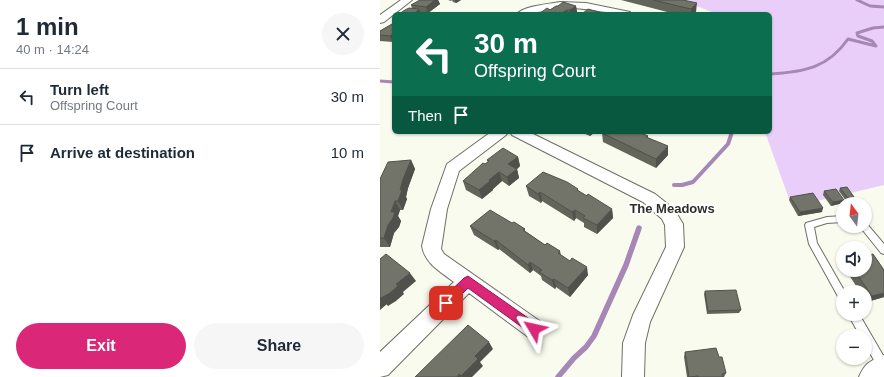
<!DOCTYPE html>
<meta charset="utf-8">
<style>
:root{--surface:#fff;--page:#f6f6f7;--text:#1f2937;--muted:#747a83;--line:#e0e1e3;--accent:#db2777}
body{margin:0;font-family:Arial,sans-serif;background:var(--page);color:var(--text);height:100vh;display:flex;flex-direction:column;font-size:15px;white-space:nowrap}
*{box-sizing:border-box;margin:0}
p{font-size:13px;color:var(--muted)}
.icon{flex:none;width:22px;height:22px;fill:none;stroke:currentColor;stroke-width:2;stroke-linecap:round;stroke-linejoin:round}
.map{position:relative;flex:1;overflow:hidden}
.details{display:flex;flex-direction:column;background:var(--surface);width:380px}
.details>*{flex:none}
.banner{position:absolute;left:12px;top:12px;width:380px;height:122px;border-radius:6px;box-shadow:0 1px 3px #0004;background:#0b6e4f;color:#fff;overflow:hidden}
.needle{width:26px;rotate:345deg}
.controls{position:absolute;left:456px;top:197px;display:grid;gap:8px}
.controls a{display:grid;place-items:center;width:36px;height:36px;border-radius:50%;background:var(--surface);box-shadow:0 1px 3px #0004;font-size:20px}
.pin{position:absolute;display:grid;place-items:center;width:34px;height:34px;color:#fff;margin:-17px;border-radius:8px;box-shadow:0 2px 6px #0006}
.me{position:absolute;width:44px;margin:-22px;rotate:306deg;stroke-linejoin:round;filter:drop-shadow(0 0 3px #0008)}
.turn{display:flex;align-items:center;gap:14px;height:84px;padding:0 16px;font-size:18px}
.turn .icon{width:52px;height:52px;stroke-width:2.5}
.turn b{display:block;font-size:28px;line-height:34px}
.then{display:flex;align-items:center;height:38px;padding:0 16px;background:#0003;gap:8px;font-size:15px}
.round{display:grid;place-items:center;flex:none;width:42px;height:42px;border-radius:21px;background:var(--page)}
.headline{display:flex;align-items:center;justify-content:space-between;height:68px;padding:0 16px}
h1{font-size:24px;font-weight:800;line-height:30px}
.primary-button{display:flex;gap:8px;margin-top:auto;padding:8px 16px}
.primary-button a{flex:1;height:46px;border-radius:24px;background:var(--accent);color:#fff;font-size:16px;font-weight:800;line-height:46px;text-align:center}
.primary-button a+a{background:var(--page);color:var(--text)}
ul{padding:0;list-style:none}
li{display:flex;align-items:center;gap:12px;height:56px;padding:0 16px;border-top:1px solid var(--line)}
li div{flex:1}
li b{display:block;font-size:15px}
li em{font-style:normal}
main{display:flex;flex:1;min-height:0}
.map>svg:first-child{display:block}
.green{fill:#eacefa}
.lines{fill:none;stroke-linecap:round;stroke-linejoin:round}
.stream-far2{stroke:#a687b6;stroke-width:3}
.stream-far1{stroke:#a687b6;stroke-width:4}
.stream{stroke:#a687b6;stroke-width:5.5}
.lane-casing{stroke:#6e7065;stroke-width:2}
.street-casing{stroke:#6e7065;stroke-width:2}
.secondary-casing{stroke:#6e7065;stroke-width:2}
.lane{fill:#fff;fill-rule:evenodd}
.street{fill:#fff;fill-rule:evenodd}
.secondary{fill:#fff;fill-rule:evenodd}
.wall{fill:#63645a}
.shaded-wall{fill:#50514a}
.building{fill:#737469;stroke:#50514a}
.route{fill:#db2777;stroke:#8e194d}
.labels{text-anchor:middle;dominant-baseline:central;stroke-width:4;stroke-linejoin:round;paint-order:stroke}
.neighbourhood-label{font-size:13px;font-weight:bold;fill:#2d2d29;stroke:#fff}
</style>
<main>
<section class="details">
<div class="headline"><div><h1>1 min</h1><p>40 m · 14:24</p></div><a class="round"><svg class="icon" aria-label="close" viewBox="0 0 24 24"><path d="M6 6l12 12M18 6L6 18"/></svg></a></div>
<ul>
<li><svg class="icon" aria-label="left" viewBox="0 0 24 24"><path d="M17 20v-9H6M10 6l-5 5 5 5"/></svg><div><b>Turn left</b><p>Offspring Court</p></div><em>30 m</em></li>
<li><svg class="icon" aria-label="arrive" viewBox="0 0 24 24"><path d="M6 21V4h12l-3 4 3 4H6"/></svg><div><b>Arrive at destination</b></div><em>10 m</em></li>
</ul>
<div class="primary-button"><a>Exit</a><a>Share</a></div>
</section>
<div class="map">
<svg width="504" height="377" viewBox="0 0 504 377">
<rect width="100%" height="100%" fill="#f9fbef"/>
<path class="green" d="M301 0H504V185L412 207 385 132H390V14H337Z"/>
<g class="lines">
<path class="stream-far2" d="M477 0 490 6 504 7
M390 74C424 72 448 68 468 39L496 46 492 41 478 36 477 33 493 28 504 27
M0 81 14 82"/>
<path class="stream-far1" d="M294 185H302L313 182 348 144 352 132"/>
<path class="stream" d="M178 377 194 358 206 347 214 336 246 265 259 228"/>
<defs>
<path id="lane" d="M463 216V222L447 223 434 227 437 243 465 292H463V301L460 300 429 244 425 225 426 223 447 217Z
M485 223 487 224 504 244V254L501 253 481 228 480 226H485Z
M468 314H479L504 357V372L500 371 485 344V336H480Z"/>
<path id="street" d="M21 0H32L4 22 0 23V15Z
M180 2 206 3 250 12 251 14C231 14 212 9 192 8 173 8 156 14 137 14 144 6 169 4 180 2Z
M111 132H128L126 135 79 171 67 209 61 249 64 254 161 322 164 329 161 336 154 339 147 336 89 293 8 375 0 377V352L74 282C61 272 45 264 42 246L51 209 67 164Z
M130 132H149L275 194 294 209 303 224 304 247 270 322 265 343 264 377H242L243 343 253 315 286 247 285 225 282 219 263 202 132 135Z"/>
<path id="secondary" d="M504 355V377H479C485 363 490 361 504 355Z"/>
</defs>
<use href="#lane" class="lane-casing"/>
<use href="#street" class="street-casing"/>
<use href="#secondary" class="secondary-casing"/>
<use href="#lane" class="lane"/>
<use href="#street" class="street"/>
<use href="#secondary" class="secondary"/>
</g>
<path class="wall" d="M40 0H58L60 4 48 13 40 12 41 14H19L32 8 31 5Z
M68 0H81L76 3 73 2 72 0 71 1Z
M241 0H303L316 12 314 14H295Z
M178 6H196L197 12 194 14H159Z
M12 24 13 42 0 41V31Z
M200 132H215L210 136Z
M222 133 268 136 267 138 288 155 276 168 223 142Z
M138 157 140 166 137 169 139 178 129 186 122 181 113 189V190L102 199 86 190 83 181 108 162 107 160Z
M31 160 35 169 28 188 26 197 27 199 23 210H20L18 216 21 221 19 227 14 233 10 247H0V179Z
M146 186 198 189V191L232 209 233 218 217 234 204 227V223L196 218 194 221 162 201 161 203 149 196Z
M460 188 474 197 472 200 466 201 459 191Z
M444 191 463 203 451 206 443 195Z
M410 197 442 212 418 216 409 200Z
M132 223 145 229V231L165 245 180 251 181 255 208 275 190 297 176 287 175 289 162 280 161 276 153 270 150 273 119 249 118 250 94 235 90 226Z
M472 270H485L504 297 487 302 485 299V292H480L469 275Z
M325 291 361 310 359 313 327 314 324 294Z
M305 352 339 357 346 373 344 377H307L304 357Z"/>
<path class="shaded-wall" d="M55 0H58L60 4 48 13 46 7Z
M75 0H81L76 3Z
M317 3 316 12 314 14H311V9Z
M196 6 197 12 194 14H191L190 10Z
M39 9 41 14H35V13Z
M187 10 188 14H183L182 13Z
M14 33V42H13L10 36Z
M209 132H215L210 136Z
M288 146V155L276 168V159Z
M138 157 140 166 137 169 139 178 129 186 127 177 128 164Z
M31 160 35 169 28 188 26 197 27 199 23 210 18 201 23 179Z
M119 172 122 181 113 189V190L102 199 99 190 109 180Z
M160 192 162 201 161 203 158 194Z
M474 197 472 200 466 201 468 198Z
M464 200 463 203 451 206 453 202Z
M15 201 20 210 18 216 21 221 19 227 14 233 10 247 4 238Z
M443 208 442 212 418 216 420 212Z
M232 209 233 218 217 234V225Z
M195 210 196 218 194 221 192 212Z
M116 240 119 249 118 250 114 241Z
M150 262 153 270 150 273 148 265Z
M207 267 208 275 190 297 188 288Z
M30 273 36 281 23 292 24 294 16 301 8 306 1 298 16 284Z
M174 279 176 287 175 289 172 280Z
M504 293V297L487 302 492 296Z
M0 297 7 304 0 310Z
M109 342 113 349 100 362 103 366 92 377H82L81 376 95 356Z
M79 374 82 377H77Z"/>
<path class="building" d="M40 0H55L46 7 31 5Z
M273 0H303L317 3 311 9Z
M183 2 196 6 190 10H187L182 13 179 12 177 14H159L167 8 170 10 176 6H178Z
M29 8 39 9 35 13 40 14H19L25 10Z
M208 9 225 14H202Z
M12 24H14V33L10 36 0 35V31Z
M223 132H259L268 136 266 137 288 146 276 159 222 133Z
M123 148 138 157 128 164 137 169 127 177 119 172 109 180 110 181 99 190 83 181 103 163 105 164 109 161 107 160Z
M31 160 23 179 20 190H22L18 201H15L11 212H15L13 218 8 225 4 238H0V179L8 162Z
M163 172 187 182 198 189 197 190 207 196 208 194 232 209 217 225 203 218 205 216 195 210 192 212 160 192 158 194 146 186Z
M467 187 474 197 468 198 460 188Z
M456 189 464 200 453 202 444 191Z
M433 193 443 208 420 212 410 197Z
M110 210 132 223 134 222 145 229 143 230 165 245 167 243 180 251 178 253 190 261 192 258 207 267 188 288 174 279 172 280 159 272 162 270 150 262 148 265 116 240 114 241 90 226Z
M6 254 30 273 16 284 18 286 10 293 1 298 0 297V259Z
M493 254 504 270V293L492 296 474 270H485V256Z
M356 290 361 310 328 311 325 291Z
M88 325 109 342 95 356 98 359 81 376 79 374 77 377H35Z
M336 348 339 357H342L346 373 342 374 343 377H318V376L309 377 305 352Z"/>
<path class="route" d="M88 276 158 325 160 329 158 333 154 334 150 333 88 288 70 306 66 308 62 306 60 303 62 299 84 278Z"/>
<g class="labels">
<g class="neighbourhood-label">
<text x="292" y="208">The Meadows</text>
</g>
</g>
</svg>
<div class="controls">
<a><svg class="needle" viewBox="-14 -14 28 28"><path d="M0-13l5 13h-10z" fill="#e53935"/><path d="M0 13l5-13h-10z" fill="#747a83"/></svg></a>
<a><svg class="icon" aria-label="sound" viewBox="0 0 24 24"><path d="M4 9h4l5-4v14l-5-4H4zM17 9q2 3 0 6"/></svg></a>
<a>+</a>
<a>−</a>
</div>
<div class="pin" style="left:66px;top:303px;background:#d93025"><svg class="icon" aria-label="arrive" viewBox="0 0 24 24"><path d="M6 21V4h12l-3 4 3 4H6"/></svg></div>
<svg class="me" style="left:154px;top:329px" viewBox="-20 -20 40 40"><path d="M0-17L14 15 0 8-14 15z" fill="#db2777" stroke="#fff" stroke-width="4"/></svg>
<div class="banner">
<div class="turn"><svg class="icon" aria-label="left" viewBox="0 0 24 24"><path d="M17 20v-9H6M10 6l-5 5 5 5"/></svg><div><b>30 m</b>Offspring Court</div></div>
<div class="then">Then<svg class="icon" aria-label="arrive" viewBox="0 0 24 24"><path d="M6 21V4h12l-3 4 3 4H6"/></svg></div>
</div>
</div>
</main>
